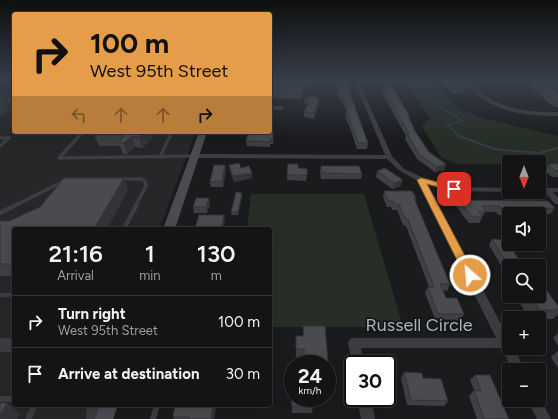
<!DOCTYPE html>
<meta charset="utf-8">
<style>
:root{--surface:#141415;--page:#1d1d1e;--text:#f1f3f6;--muted:#9d9ea0;--line:#333334}
body{margin:0;font-family:Figtree,sans-serif;background:var(--page);color:var(--text);height:100vh;display:flex;flex-direction:column;font-size:15px;white-space:nowrap}
*{box-sizing:border-box;margin:0}
p{font-size:13px;color:var(--muted)}
.icon{flex:none;width:22px;height:22px;fill:none;stroke:currentColor;stroke-width:2;stroke-linecap:round;stroke-linejoin:round}
.map{position:relative;flex:1;overflow:hidden}
.sheet{position:absolute;left:12px;top:227px;width:260px;height:180px;display:flex;flex-direction:column;background:var(--surface);border-radius:4px;box-shadow:0 4px 16px #0002,0 0 0 1px var(--line)}
.sheet>*{flex:none}
.guide{position:absolute;left:12px;top:12px;width:260px;height:122px;border-radius:4px;box-shadow:0 4px 16px #0002,0 0 0 1px var(--line);background:#e69d49;color:#111;overflow:hidden}
.needle{width:26px;rotate:180deg}
.buttons{position:absolute;left:502px;top:155px;display:grid;gap:8px}
.buttons a{display:grid;place-items:center;width:44px;height:44px;border-radius:4px;background:var(--surface);box-shadow:0 4px 16px #0002,0 0 0 1px var(--line);font-size:20px}
.speed{position:absolute;left:284px;top:355px;display:flex;gap:8px;font-size:20px;font-weight:700;text-align:center}
.speed>*{display:grid;place-content:center;width:52px;height:52px;border-radius:50%;background:var(--surface);box-shadow:0 4px 16px #0002,0 0 0 1px var(--line);line-height:1}
.speed small{font-size:10px;font-weight:400}
.speed .limit{border:2px solid #111;border-radius:6px;background:#fff;color:#111}
.pin{position:absolute;display:grid;place-items:center;width:34px;height:34px;color:#fff;margin:-17px;border-radius:8px;box-shadow:0 2px 6px #0006}
.me{position:absolute;width:44px;margin:-22px;rotate:333deg;stroke-linejoin:round;filter:drop-shadow(0 0 3px #0008)}
.turn{display:flex;align-items:center;gap:14px;height:84px;padding:0 12px;font-size:18px}
.turn .icon{width:52px;height:52px;stroke-width:2.5}
.turn b{display:block;font-size:28px;line-height:34px}
.lanes{display:flex;align-items:center;height:38px;padding:0 12px;background:#0003;justify-content:center;gap:20px;direction:ltr}
.lanes .off{opacity:.35}
.eta{display:flex;justify-content:space-evenly;align-items:center;height:68px;text-align:center}
.eta b{font-size:24px;font-weight:600;line-height:28px}
ul{padding:0;list-style:none}
li{display:flex;align-items:center;gap:12px;height:52px;padding:0 12px;border-top:1px solid var(--line)}
li div{flex:1}
li b{display:block;font-size:15px}
li em{font-style:normal}
.map>svg:first-child{display:block}
.built{fill:#262729}
.green{fill:#262e27}
.lines{fill:none;stroke-linecap:round;stroke-linejoin:round}
.stream-far1{stroke:#343f45;stroke-width:1.5}
.stream{stroke:#343f45;stroke-width:2}
.service-far3{stroke:#3c3d41;stroke-width:2.5}
.service-far2{stroke:#3c3d41;stroke-width:3.5}
.service-far1{stroke:#3c3d41;stroke-width:4.5}
.service{stroke:#3c3d41;stroke-width:6}
.minor{fill:#3c3d41;fill-rule:evenodd}
.tertiary{fill:#3c3d41;fill-rule:evenodd}
.secondary{fill:#4a4c51;fill-rule:evenodd}
.wall{fill:#3f4044}
.shaded-wall{fill:#333437}
.building{fill:#494b4f;stroke:#333437}
.route{fill:#e69d49;stroke:#96662f}
.labels{text-anchor:middle;dominant-baseline:central;stroke-width:3.5;stroke-linejoin:round;paint-order:stroke}
.near-street-label{font-size:18px;fill:#aeb3bb;stroke:#151617}
</style>
<div class="map">
<svg width="558" height="419" viewBox="0 0 558 419">
<rect width="100%" height="100%" fill="#1a1b1c"/>
<path class="built" d="M0 80H14V132H196L159 229H14V405H92L86 419H0Z"/>
<path class="green" d="M405 80H430L459 109 486 119 558 136V164H539V162H509V164H457L441 157 422 127 430 118Z
M251 194H364L403 327H270V229H247Z"/>
<g class="lines">
<path class="stream-far1" d="M414 80C422 101 446 108 462 121L447 125 458 135"/>
<path class="stream" d="M456 134 459 136 494 149 539 153 558 148"/>
<path class="service-far3" d="M14 94 7 101H14
M80 135 82 132
M171 135 172 132"/>
<path class="service-far2" d="M81 134 59 158 194 156
M0 138H9L0 146
M160 157 171 134
M120 179H141L145 181 146 186 136 205
M16 205 64 181"/>
<path class="service-far1" d="M0 213 18 204
M124 229 137 204
M0 295H14"/>
<path class="service" d="M0 399H14
M28 419 35 405
M153 419 157 405"/>
<path class="minor" d="M354 80H358L392 156 404 169 424 178 455 187 509 188V192H510H509L455 191 427 184 509 339V348H514L525 370H512L502 348H361L364 364H353V367L348 343 350 339 354 338H496L418 181 400 171 387 159 194 158 191 156 194 154 385 155Z
M462 80H467C496 109 519 112 558 112V116C517 115 491 112 462 80Z
M543 80H549L558 87V90Z
M270 106H282L285 108 282 110H270Z
M539 188H558V192H553L558 197V204H555L545 192H538H539Z
M539 396 551 419H537L527 400H539Z
M357 398H371L375 419H361Z"/>
<path class="tertiary" d="M0 338H14V352H0Z
M87 405H103L102 419H86Z"/>
<path class="secondary" d="M199 132H207L175 229H163Z
M100 405H118L113 419H95Z"/>
</g>
<path class="wall" d="M270 80H319V83L314 84V86H305L302 99 270 98Z
M335 80H345L368 143 367 149H357L348 122H347L345 115 346 111 342 100H340L335 83Z
M439 80H457L466 89 464 93 452 94Z
M532 83 558 93V107H555L545 100V99L530 87Z
M382 86 409 118 415 131 429 152 446 164 444 170 435 172 417 159 405 139 406 136 381 91Z
M305 98 319 100V105L314 119 304 117V112L308 105 304 103Z
M97 132H155L152 139 142 148 135 147 127 154H123L120 146H99L94 135Z
M273 137V144H270V147L247 146 246 141Z
M288 164 298 168 307 175 306 181 287 180Z
M548 164H558V177H552L544 170Z
M225 165 226 170 223 187H211L210 182Z
M229 165 241 168 252 178 234 182 230 171Z
M321 166 362 174 361 179H321L320 171Z
M377 171 401 186 392 189 376 177Z
M128 190 107 229H14V276H0V221H9Z
M384 191 416 198 415 201 450 284 447 291 443 290 446 298 464 314 460 320 435 319 425 293 428 287H429L406 226 403 225 397 210H392L391 207H387L383 197Z
M242 196 238 215H232L231 212Z
M209 198 210 204 207 213H194L193 207Z
M458 200 555 208 550 214H509V215H498L496 212H485L479 223H469L456 206Z
M492 239 521 263 519 266H509V269H503L489 245Z
M516 296H539L558 306V314L553 319 532 318 527 310H524Z
M303 326 328 362 327 369V364H303V357H296V336H303Z
M558 333V346L553 338Z
M558 351V368L551 357Z
M286 369 313 405 312 413H292L291 389H286Z
M404 372 423 378 448 401 444 406 407 405 401 378Z
M475 375 509 419H477L469 396 474 390 470 380Z
M175 405H216L214 419H174L173 417Z"/>
<path class="shaded-wall" d="M314 80H319V83L314 84Z
M305 81V86L302 99V94Z
M4 99 10 109 0 116V102Z
M319 100V105L314 119V113Z
M145 132H155L152 139 142 148 139 137Z
M132 136 135 147 127 154 124 143Z
M446 164 444 170 435 172 437 167Z
M225 165 226 170 223 187 222 181Z
M252 173V178L234 182 233 176Z
M124 178 128 190 107 229H94Z
M403 180 401 186 392 189 394 183Z
M242 193V196L238 215V212Z
M209 198 210 204 207 213 206 207Z
M224 215 225 221 223 229H221Z
M7 403 20 413 17 419H0V416Z
M213 405H216L214 419H211Z"/>
<path class="building" d="M270 80H314V81H305L302 94H270Z
M336 80H345L368 143H358L349 117H348L346 110H348L343 96H341Z
M445 80H457L466 89H454Z
M532 83H544L558 93V102L547 95H549Z
M382 86H392L409 115V118L415 131 429 152 446 164 437 167 419 154 407 134H409Z
M314 96 319 100 314 113 304 112 309 102 305 98Z
M0 99H4L0 102Z
M97 132H145L139 137 132 136 124 143H119L124 136H121L122 135H94Z
M266 132H273V139H270V142L246 141 248 134H266Z
M239 163 241 168 249 166 252 173 233 176 229 165Z
M288 164H298V168L307 169V175H287Z
M548 164H558V171H555Z
M214 165H225L222 181 210 182Z
M321 166H359L362 174 322 173Z
M385 168 403 180 394 183 377 171Z
M64 178H124L94 229H14V264H0V221H9L40 207Z
M384 191H412L416 198H414L450 284H440L446 298H457L464 314H438L428 287H434L408 219H405L399 204H394L393 201H388Z
M236 192 242 193 238 212H231Z
M196 198H209L206 207H193Z
M458 200 548 201 555 208 501 209 499 206H482L486 212H479L482 217H472Z
M199 215H224L221 229 195 228Z
M492 239 506 240 521 263H507Z
M539 280 558 306V310H540L534 301H532L529 296H539Z
M303 326H325L328 362H324V364H305L304 349H296V336H304Z
M286 369H293V398H312L313 405 292 406 291 381H287Z
M404 372 422 373 423 378 441 379 448 401 411 400Z
M475 375H490L509 419H484L474 390 481 391Z
M0 403H7L0 416Z
M175 405H213L211 419H189V417H173Z"/>
<linearGradient id="sky" x2="0" y2="1"><stop stop-color="#0e0f0f"/><stop offset="0.58" stop-color="#383f4b"/><stop offset="1" stop-color="#383f4b" stop-opacity="0"/></linearGradient>
<rect width="558" height="139" fill="url(#sky)"/>
<path class="route" d="M421 178 457 187 459 189 454 191 427 184 475 275 474 278 470 279 466 278 417 180Z"/>
<g class="labels">
<g class="near-street-label">
<text x="419" y="325">Russell Circle</text>
</g>
</g>
</svg>
<div class="buttons">
<a><svg class="needle" viewBox="-14 -14 28 28"><path d="M0-13l5 13h-10z" fill="#e53935"/><path d="M0 13l5-13h-10z" fill="#9d9ea0"/></svg></a>
<a><svg class="icon" aria-label="sound" viewBox="0 0 24 24"><path d="M4 9h4l5-4v14l-5-4H4zM17 9q2 3 0 6"/></svg></a>
<a><svg class="icon" aria-label="search" viewBox="0 0 24 24"><circle cx="10" cy="10" r="6"/><path d="M15 15l6 6"/></svg></a>
<a>+</a>
<a>−</a>
</div>
<div class="speed"><div>24<small>km/h</small></div><div class="limit">30</div></div>
<div class="pin" style="left:454px;top:189px;background:#d93025"><svg class="icon" aria-label="arrive" viewBox="0 0 24 24"><path d="M6 21V4h12l-3 4 3 4H6"/></svg></div>
<svg class="me" style="left:470px;top:275px" viewBox="-20 -20 40 40"><circle r="17" fill="#e69d49" stroke="#fff" stroke-width="3"/><path d="M0-11L8 9 0 5-8 9z" fill="#fff"/></svg>
<div class="guide">
<div class="turn"><svg class="icon" aria-label="right" viewBox="0 0 24 24"><path d="M7 20v-9h11M14 6l5 5-5 5"/></svg><div><b>100 m</b>West 95th Street</div></div>
<div class="lanes"><svg class="icon off" aria-label="left" viewBox="0 0 24 24"><path d="M17 20v-9H6M10 6l-5 5 5 5"/></svg><svg class="icon off" aria-label="ahead" viewBox="0 0 24 24"><path d="M12 20V5M6 11l6-6 6 6"/></svg><svg class="icon off" aria-label="ahead" viewBox="0 0 24 24"><path d="M12 20V5M6 11l6-6 6 6"/></svg><svg class="icon" aria-label="right" viewBox="0 0 24 24"><path d="M7 20v-9h11M14 6l5 5-5 5"/></svg></div>
</div>
<section class="sheet">
<div class="eta">
<div><b>21:16</b><p>Arrival</p></div>
<div><b>1</b><p>min</p></div>
<div><b>130</b><p>m</p></div>
</div>
<ul>
<li><svg class="icon" aria-label="right" viewBox="0 0 24 24"><path d="M7 20v-9h11M14 6l5 5-5 5"/></svg><div><b>Turn right</b><p>West 95th Street</p></div><em>100 m</em></li>
<li><svg class="icon" aria-label="arrive" viewBox="0 0 24 24"><path d="M6 21V4h12l-3 4 3 4H6"/></svg><div><b>Arrive at destination</b></div><em>30 m</em></li>
</ul>
</section>
</div>
